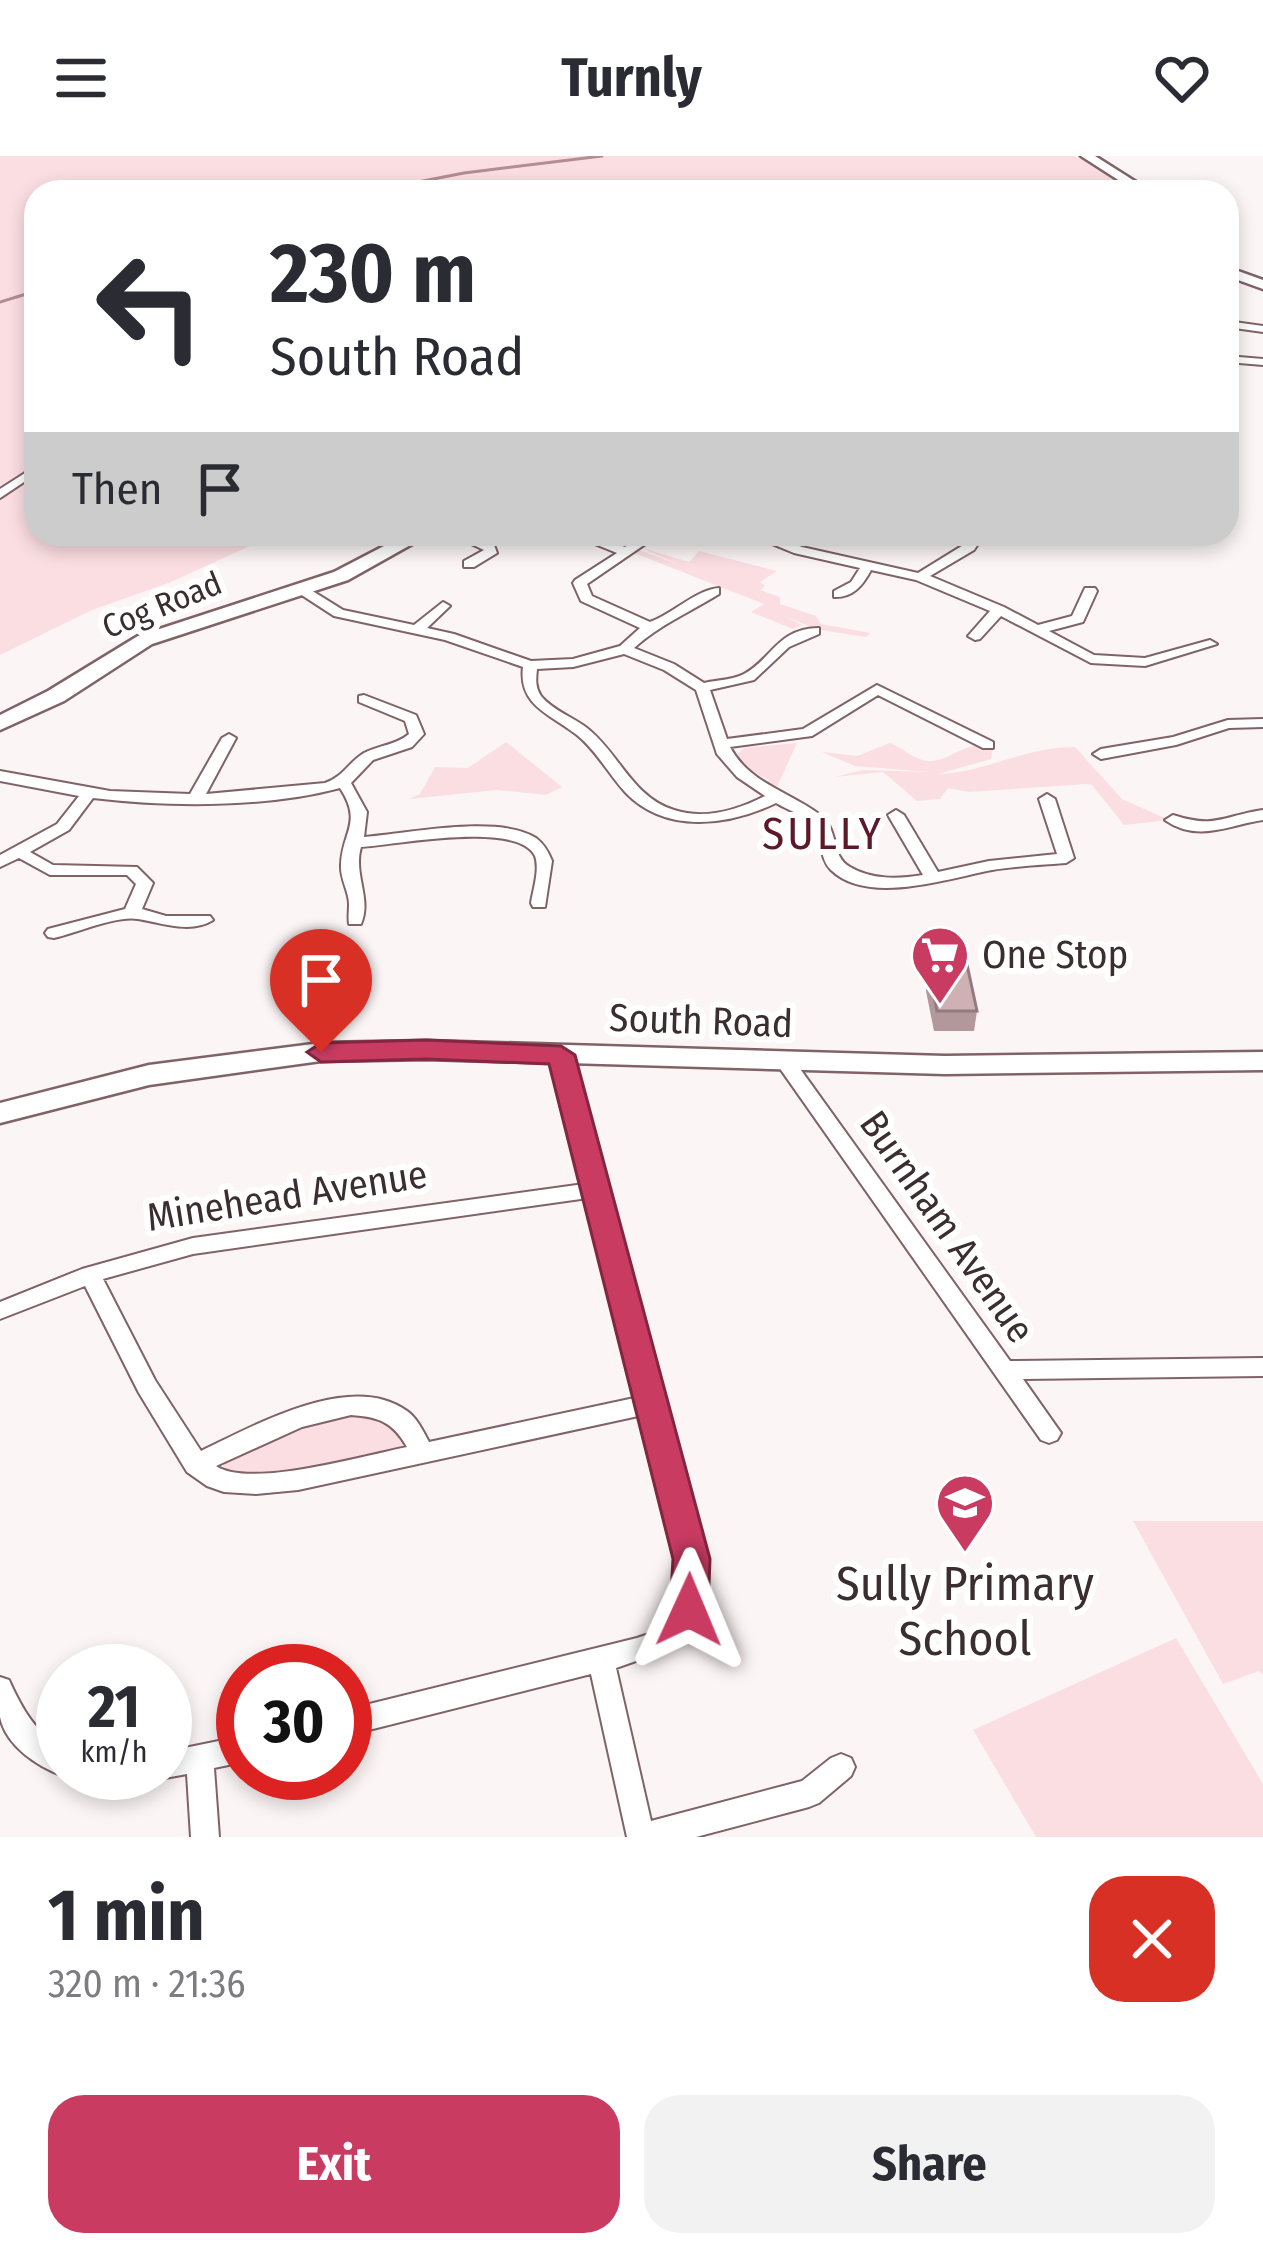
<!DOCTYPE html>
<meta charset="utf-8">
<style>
:root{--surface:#fff;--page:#f2f2f3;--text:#2b2b33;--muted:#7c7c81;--accent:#ca3b62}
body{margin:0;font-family:"Fira Sans Condensed",sans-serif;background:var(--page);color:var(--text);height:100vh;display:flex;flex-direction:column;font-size:45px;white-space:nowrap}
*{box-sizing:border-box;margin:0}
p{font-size:39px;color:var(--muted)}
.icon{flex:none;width:66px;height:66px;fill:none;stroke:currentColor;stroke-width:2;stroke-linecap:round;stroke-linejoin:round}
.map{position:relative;height:1681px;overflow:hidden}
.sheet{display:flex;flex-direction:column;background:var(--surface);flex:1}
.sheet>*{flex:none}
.banner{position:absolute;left:24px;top:24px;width:1215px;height:366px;border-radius:36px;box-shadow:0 6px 18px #0003;background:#fff;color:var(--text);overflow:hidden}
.speed{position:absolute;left:36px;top:1488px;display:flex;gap:24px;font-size:60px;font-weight:700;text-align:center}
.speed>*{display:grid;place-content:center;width:156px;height:156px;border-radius:50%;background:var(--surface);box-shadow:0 6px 18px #0003;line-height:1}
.speed small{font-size:30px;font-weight:400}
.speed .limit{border:18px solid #d22;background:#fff;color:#111}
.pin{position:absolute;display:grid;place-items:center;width:102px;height:102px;color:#fff;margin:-123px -51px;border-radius:50% 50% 50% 0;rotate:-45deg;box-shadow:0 0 12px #0007}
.pin .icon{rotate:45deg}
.me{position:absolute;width:132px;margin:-66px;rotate:1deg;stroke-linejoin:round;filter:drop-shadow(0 0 9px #0008)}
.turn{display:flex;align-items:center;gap:42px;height:252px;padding:0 48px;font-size:54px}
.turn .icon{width:156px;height:156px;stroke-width:2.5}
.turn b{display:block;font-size:84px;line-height:102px}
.then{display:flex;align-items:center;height:114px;padding:0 48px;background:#0003;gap:24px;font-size:45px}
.round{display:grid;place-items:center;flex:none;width:126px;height:126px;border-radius:36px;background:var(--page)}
.summary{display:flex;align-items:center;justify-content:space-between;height:204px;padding:0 48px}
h1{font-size:72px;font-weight:700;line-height:90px}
.action{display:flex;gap:24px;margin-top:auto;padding:24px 48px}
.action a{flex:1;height:138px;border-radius:36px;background:var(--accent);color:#fff;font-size:48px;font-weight:700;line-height:138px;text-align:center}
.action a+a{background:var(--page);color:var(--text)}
header{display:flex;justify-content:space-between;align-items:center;height:156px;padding:0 48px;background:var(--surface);font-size:54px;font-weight:700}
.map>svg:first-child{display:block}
.green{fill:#fbdee2}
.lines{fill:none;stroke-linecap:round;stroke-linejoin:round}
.stream{stroke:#b28d92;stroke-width:3}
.street-casing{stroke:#7f6367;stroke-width:4}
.secondary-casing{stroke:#7f6367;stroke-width:5}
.street{fill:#fff;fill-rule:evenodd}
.secondary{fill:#fff;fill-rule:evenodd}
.wall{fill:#b2979b}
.building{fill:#cfb0b4;stroke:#917b7e;stroke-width:3}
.route{fill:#ca3b62;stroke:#832640;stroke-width:3}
.labels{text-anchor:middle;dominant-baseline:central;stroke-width:12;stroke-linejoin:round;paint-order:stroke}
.far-street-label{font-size:33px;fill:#3a2e30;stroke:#fff}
.poi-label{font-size:39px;fill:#3a2e30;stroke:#fff;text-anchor:start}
.street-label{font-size:39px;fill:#3a2e30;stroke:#fff}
.quarter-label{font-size:45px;letter-spacing:3px;fill:#5d182a;stroke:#fff}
.near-poi-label{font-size:48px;fill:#3a2e30;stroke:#fff}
</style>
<header><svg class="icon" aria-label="menu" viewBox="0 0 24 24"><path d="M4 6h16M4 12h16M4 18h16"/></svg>Turnly<svg class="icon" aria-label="heart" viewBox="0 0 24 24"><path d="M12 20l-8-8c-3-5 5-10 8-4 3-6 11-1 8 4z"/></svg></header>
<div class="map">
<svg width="1263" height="1681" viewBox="0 0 1263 1681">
<rect width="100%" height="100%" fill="#fcf5f6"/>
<path class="green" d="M0 0H1075L1142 36H36V378H276L171 426 92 454 0 499Z
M642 392 689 406 699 395 777 415 760 426 765 430 760 434 780 441V448L816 460 821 468 871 477 866 481 815 473 787 461 802 469 793 473 751 456 764 448 634 397 639 394 678 408Z
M506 586 562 631 546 639 497 634 409 643 420 638 435 611 468 612Z
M797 587 776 633 763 626 770 624 751 616 736 599 744 592Z
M890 587C901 591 916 604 926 605 952 607 967 580 993 593L991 603 938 618C985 617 1027 590 1075 591L1122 643 1169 664 1124 669 1092 629 1086 628 969 636 948 632 940 643 917 645 883 616 834 621 864 614 929 616 855 610 822 596 857 600Z
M346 1255 386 1262 406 1283 404 1291 292 1317 229 1318 223 1310 228 1302Z
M1133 1365H1263V1519L1259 1515 1223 1528Z
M1176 1482 1263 1628V1681H1036L973 1574Z"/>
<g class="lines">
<path class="stream" d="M367 36 464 17 602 0
M0 146 36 135"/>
<defs>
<path id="street" d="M1227 165 1263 170V176L1227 171Z
M1227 200 1263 203V209L1227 206Z
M36 310V318L0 342V333Z
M450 378H467L494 389 497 397 474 411H464V405L484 394Z
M570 378H588L625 391 646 378H660L587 428 592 440 650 466C673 458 695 434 719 432V438C690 456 659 469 634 492L674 508 704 527C716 524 733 524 744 518 771 504 778 472 819 472V478L789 491 754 524 710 534 727 583 803 573 877 529 993 586V592H983L878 539 812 580 730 591C749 627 788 635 819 658 840 673 830 700 850 711 872 724 898 723 923 719L888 659 896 654 904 659 938 716 989 705 1057 698 1039 643 1047 638 1055 643 1074 702 1066 707C1041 709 1017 710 992 714 949 722 868 750 831 714 819 702 823 684 815 672 806 660 788 654 776 647 728 670 666 678 626 637 609 619 597 595 577 579 552 559 518 550 523 511L445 484 334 460 294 434 306 431 343 454 414 469 443 446 450 450 427 472 454 478 531 505 573 503 620 490 640 472 581 445 573 427 575 424 617 397ZM624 498 664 514 696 534 717 598 737 621 765 640C738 654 704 664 674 654 632 641 619 597 587 572 573 561 552 554 541 540 535 531 536 523 537 513L573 511Z
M748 378H766L802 391 918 417 965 388 967 386 955 378H970L980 385 974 394 930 420 1004 451 1038 469 1072 460 1085 432H1095L1097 435 1083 466 1049 475 1094 499 1145 502 1210 484 1217 488 1145 510 1091 507 1001 460 980 483 975 484 968 480 990 455 916 424 871 414C863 429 853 442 834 441V435L851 426 860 412 794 397Z
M364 539 416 559 424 578 412 591 373 604 351 627 367 656 364 681C407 678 499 658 536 682 544 688 549 697 552 705L545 751H533L531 747C533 734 540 713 535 700 518 664 394 689 361 691 353 719 372 742 361 768H349C348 761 349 755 349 748 349 735 340 723 341 709 342 675 363 667 340 632 266 652 168 651 93 642L69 674 30 696 53 709 137 711 153 727 142 753 166 760H210L213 764C191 778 162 767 138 763 117 759 76 777 54 782L48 781 45 777 48 773 125 753 136 728 127 719H50L19 702 0 711V699L57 668 79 640 0 625V615L110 635 190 638 222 582 229 578 236 582 206 638 325 627C343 621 349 606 364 597 380 589 396 589 409 578L405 565 359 546V540Z
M1263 563V571L1229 572 1176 589 1101 603 1093 598 1101 593 1173 581 1228 564Z
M1263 654V664C1228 669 1198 687 1165 664L1173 659C1216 673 1222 660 1263 654Z
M561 893 570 899 704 1403 702 1454 698 1462 667 1494 616 1512 651 1665 802 1625 831 1602 841 1598 851 1602 855 1611 851 1620 819 1647 809 1651 696 1681H627L591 1518 345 1580V1554L637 1482 649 1478 677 1449 680 1403 643 1259 298 1334 256 1338 224 1336 207 1330 187 1316 139 1237 85 1130 0 1163V1146L82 1113 193 1082 584 1028 552 899ZM588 1042 639 1241 429 1286C423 1275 417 1262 407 1255 351 1214 254 1270 201 1295L155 1224 103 1123 193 1098ZM351 1259C379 1261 393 1266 407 1291 367 1299 249 1333 216 1310L302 1271Z
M786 901 793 903 1010 1205 1263 1202V1220L1023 1223 1061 1277 1057 1284 1049 1287 1041 1284 779 911 777 907Z
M0 1521 9 1524C22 1553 36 1577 63 1594V1617H71L63 1620C37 1610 6 1590 0 1561 0 1548 0 1533 0 1521Z
M243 1580V1606L214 1612 219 1681H191L187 1618 165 1622 155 1617H165V1596Z"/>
<path id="secondary" d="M1081 0H1095L1152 36H1137Z
M1227 111 1263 124V133L1227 120Z
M407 378H430L348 424 152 488 64 545 0 574V559L48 535 138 480 334 416Z
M426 885 945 900 1263 896V914L945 918 426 903 321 905 149 929 0 967V947L149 909 321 887Z"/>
</defs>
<use href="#street" class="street-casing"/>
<use href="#secondary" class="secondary-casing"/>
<use href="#street" class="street"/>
<use href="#secondary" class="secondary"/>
</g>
<path class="wall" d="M952 804 977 855 974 875H934L926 835 929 815H950Z"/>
<path class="building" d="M952 804H966L977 855H937L929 815H954Z"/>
<path class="route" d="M426 884 561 890 575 899 710 1403 708 1454 702 1467 689 1472 675 1467 670 1454 673 1403 549 908 426 903 321 906 307 896 321 887Z"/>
<defs>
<symbol id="supermarket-pin" viewBox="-11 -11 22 30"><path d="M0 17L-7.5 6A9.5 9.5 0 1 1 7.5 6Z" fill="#ca3b62" stroke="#fff"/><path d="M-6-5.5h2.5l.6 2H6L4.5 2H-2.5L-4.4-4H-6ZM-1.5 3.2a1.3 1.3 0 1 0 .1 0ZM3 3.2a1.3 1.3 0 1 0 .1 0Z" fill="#fff"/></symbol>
<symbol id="school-pin" viewBox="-11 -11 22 30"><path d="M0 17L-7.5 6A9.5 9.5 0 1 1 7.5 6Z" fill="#ca3b62" stroke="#fff"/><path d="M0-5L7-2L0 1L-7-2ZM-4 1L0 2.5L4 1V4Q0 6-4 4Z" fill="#fff"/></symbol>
</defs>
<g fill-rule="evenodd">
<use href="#supermarket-pin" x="907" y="766" width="66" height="90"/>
<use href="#school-pin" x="932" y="1314" width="66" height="90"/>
</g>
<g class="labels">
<g class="far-street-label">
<text transform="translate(162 449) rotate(-22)">Cog Road</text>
</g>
<g class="poi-label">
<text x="982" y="799">One Stop</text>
</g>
<g class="street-label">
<text transform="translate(701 865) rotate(2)">South Road</text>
<text transform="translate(287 1040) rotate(-9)">Minehead Avenue</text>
<text transform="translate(947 1071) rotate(55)">Burnham Avenue</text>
</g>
<g class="quarter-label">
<text x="823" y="678">SULLY</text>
</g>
<g class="near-poi-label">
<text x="965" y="1428">Sully Primary<tspan x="965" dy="55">School</tspan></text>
</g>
</g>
</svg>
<div class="speed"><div>21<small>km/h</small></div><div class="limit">30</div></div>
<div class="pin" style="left:321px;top:896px;background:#d93025"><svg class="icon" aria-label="arrive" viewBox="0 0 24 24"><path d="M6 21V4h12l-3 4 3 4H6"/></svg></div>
<svg class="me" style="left:689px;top:1454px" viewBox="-20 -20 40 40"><path d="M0-17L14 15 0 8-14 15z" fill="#ca3b62" stroke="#fff" stroke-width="4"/></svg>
<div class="banner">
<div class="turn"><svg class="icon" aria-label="left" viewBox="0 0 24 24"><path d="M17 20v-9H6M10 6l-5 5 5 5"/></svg><div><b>230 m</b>South Road</div></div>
<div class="then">Then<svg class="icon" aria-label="arrive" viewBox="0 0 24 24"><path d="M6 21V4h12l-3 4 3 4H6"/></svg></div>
</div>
</div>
<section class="sheet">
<div class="summary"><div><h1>1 min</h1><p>320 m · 21:36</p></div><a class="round" style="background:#d93025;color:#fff"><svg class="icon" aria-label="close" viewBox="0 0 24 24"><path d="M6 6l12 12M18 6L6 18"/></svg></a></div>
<div class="action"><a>Exit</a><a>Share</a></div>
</section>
